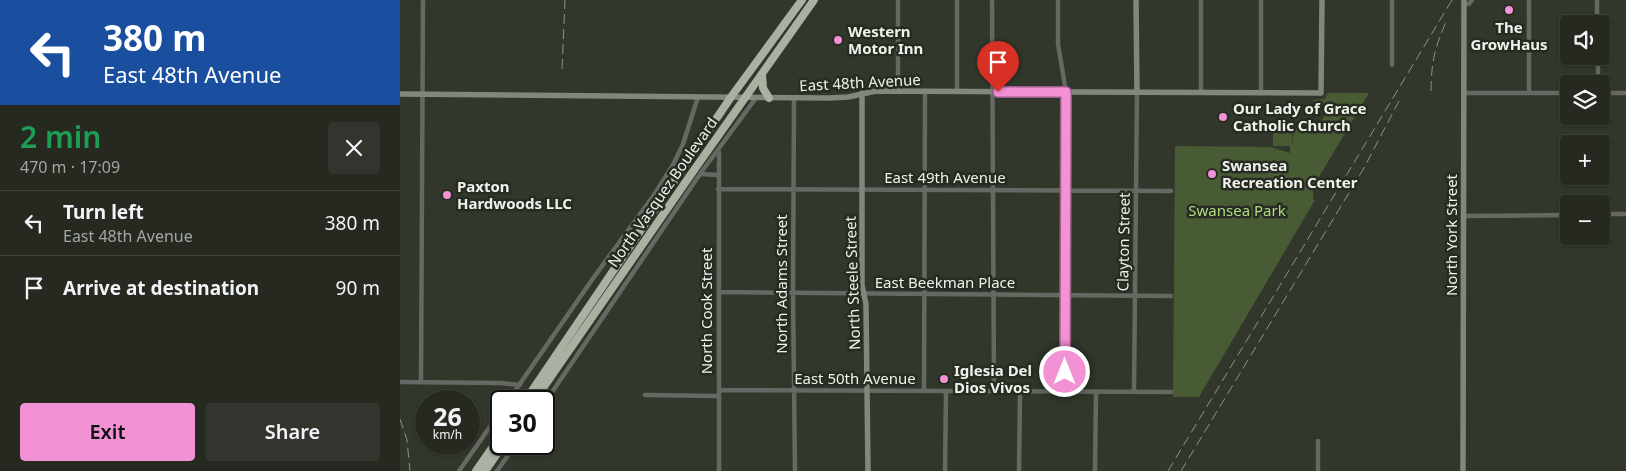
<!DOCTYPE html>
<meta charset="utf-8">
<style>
:root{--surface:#252920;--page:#31352d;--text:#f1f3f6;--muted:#a3a6a5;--line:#42453e;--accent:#f391d5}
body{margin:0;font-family:"Noto Sans",sans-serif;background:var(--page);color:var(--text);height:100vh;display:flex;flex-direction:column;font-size:19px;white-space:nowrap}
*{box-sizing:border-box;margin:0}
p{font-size:16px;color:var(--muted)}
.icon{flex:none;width:28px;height:28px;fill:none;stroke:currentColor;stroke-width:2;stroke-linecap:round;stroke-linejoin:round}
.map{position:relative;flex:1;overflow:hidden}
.drawer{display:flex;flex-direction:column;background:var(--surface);width:400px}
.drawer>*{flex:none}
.guide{background:#1a4fa0;color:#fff;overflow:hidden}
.fabs{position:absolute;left:1160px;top:15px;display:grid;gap:10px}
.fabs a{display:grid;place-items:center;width:50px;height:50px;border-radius:5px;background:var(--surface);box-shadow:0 1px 4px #0004,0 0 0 1px var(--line);font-size:25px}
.speed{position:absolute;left:15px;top:390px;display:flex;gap:10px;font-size:25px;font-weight:700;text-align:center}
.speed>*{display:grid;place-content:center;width:65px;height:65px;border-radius:50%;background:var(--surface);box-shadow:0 1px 4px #0004,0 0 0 1px var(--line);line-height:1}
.speed small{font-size:12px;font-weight:400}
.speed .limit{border:2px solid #111;border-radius:8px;background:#fff;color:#111}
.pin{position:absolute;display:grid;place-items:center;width:42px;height:42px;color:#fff;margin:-51px -21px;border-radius:50% 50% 50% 0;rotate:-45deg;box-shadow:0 0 5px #0007}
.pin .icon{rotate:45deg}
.me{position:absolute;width:55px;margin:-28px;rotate:0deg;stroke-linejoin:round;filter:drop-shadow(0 0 4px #0008)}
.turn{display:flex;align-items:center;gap:18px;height:105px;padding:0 20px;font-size:22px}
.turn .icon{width:65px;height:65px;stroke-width:2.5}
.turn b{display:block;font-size:35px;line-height:42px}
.round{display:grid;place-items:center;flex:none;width:52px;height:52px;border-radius:5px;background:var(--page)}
.summary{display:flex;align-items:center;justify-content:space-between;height:85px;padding:0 20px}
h1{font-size:30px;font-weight:600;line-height:38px;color:#1e9e55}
.button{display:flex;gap:10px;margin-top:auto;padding:10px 20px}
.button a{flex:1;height:58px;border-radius:5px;background:var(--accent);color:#111;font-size:20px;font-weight:600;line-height:58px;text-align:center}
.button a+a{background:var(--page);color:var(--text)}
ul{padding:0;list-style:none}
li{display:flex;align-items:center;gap:15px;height:65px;padding:0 20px;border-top:1px solid var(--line)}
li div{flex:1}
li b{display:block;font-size:19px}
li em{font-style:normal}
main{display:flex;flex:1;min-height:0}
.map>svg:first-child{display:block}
.green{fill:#485b34}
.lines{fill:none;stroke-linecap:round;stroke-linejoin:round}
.street{stroke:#666963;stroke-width:4.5}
.secondary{stroke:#82867d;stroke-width:5.5}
.highway{stroke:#a9b1a3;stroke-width:8}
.rail{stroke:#8d9288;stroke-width:1;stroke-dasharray:10 5;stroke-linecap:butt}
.route-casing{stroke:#9e5e8a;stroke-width:12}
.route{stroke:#f391d5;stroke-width:9}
.poi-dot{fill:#f391d5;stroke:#272c22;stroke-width:2}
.labels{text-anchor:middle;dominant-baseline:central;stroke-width:5;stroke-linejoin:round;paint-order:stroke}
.poi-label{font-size:15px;font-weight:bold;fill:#eff2eb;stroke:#272c22;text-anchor:start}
.street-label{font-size:15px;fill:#eff2eb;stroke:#272c22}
.park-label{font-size:15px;fill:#b0da83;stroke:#272c22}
</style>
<main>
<section class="drawer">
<div class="guide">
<div class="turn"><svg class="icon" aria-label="left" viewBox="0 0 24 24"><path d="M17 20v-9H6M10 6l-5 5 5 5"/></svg><div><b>380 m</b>East 48th Avenue</div></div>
</div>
<div class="summary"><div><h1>2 min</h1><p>470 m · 17:09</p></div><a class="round"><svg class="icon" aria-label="close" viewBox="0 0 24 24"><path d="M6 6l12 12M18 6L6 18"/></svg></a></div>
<ul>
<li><svg class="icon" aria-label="left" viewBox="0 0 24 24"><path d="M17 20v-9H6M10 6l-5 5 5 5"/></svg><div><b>Turn left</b><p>East 48th Avenue</p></div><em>380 m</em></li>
<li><svg class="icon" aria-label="arrive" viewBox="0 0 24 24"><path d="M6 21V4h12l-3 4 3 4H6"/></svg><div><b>Arrive at destination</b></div><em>90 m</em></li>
</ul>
<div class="button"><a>Exit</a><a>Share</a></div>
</section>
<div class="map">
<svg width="1226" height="471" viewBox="0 0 1226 471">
<rect width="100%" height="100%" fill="#31372b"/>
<path class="green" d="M927 93H969L913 187V199L915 200 799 397H773L775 146 871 147 890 153V146H873V133H892L893 146V128H918V122H921L924 116H933L934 105H916L913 100 925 99Z"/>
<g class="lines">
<path class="street" d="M498 0V91
M592 0 594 391
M658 0V44L666 92 665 392
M801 0V92
M861 0V93
M1129 0V93
M1197 0V24
M1064 4H1069L1072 0
M1198 56V84
M992 65V0
M557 92V0
M1064 93H1169
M1201 93H1226
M394 98 393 293 395 471
M300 174 318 175
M318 189 771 191
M1201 214H1226
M1063 216 1169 215
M319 292 771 296
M0 382 101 383 120 385
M21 382 23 0
M319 390 771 392
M524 391 525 91
M734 392 737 92
M245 395 319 396
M108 401 194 277 254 195 273 165 283 144 298 97
M144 404 300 174 356 98
M918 441V471
M59 471 101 411
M97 471 116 444
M319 471V152
M545 471 546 391
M619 471 620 392
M695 471 696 392"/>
<path class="secondary" d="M736 0 737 92
M462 93V285L466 304 468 471
M0 94 429 98 448 97 476 91 921 93 922 0
M1063 471 1064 0"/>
<path class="highway" d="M362 74 363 88 369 98
M125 401 331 97 402 0
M134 401 294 170 414 0
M76 471 101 435
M85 471 104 444"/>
<path class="rail" d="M162 69 165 0
M1031 91C1031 63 1035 46 1047 20
M0 419 7 440 10 471
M768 471 1052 0
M781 471 964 168 999 101"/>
</g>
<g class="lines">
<defs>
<path id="route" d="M598 92H666L665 372"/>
</defs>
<use href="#route" class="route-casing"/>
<use href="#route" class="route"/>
</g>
<g class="poi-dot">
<circle cx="1109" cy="10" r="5"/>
<circle cx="438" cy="40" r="5"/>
<circle cx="823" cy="117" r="5"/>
<circle cx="812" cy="174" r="5"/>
<circle cx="47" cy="195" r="5"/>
<circle cx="544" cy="379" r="5"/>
</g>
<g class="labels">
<g class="poi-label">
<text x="1109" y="27" text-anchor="middle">The<tspan x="1109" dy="17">GrowHaus</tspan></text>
<text x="448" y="31">Western<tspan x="448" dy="17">Motor Inn</tspan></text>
<text x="833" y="108">Our Lady of Grace<tspan x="833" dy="17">Catholic Church</tspan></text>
<text x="822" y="165">Swansea<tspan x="822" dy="17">Recreation Center</tspan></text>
<text x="57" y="186">Paxton<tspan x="57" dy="17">Hardwoods LLC</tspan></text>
<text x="554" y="370">Iglesia Del<tspan x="554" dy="17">Dios Vivos</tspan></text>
</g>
<g class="street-label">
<text transform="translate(460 82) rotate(-3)">East 48th Avenue</text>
<text x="545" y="177">East 49th Avenue</text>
<text transform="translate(262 192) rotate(-55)">North Vasquez Boulevard</text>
<text transform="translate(1051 235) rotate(-90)">North York Street</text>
<text transform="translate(723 242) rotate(-89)">Clayton Street</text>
<text x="545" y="282">East Beekman Place</text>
<text transform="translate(452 283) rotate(-92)">North Steele Street</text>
<text transform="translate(381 284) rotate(-90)">North Adams Street</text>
<text transform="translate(306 311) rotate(-90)">North Cook Street</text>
<text x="455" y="378">East 50th Avenue</text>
</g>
<g class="park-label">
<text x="837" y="210">Swansea Park</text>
</g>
</g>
</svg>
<div class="fabs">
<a><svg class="icon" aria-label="sound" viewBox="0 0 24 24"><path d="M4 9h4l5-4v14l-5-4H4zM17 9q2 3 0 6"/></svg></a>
<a><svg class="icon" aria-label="layers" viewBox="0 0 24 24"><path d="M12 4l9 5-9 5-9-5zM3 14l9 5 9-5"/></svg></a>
<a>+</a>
<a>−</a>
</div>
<div class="speed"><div>26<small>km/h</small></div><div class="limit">30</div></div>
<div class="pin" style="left:598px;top:92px;background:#d93025"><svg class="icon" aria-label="arrive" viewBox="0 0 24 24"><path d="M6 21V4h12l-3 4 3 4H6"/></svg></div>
<svg class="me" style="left:665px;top:372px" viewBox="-20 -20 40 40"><circle r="17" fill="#f391d5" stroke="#fff" stroke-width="3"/><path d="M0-11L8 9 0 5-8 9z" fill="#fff"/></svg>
</div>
</main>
